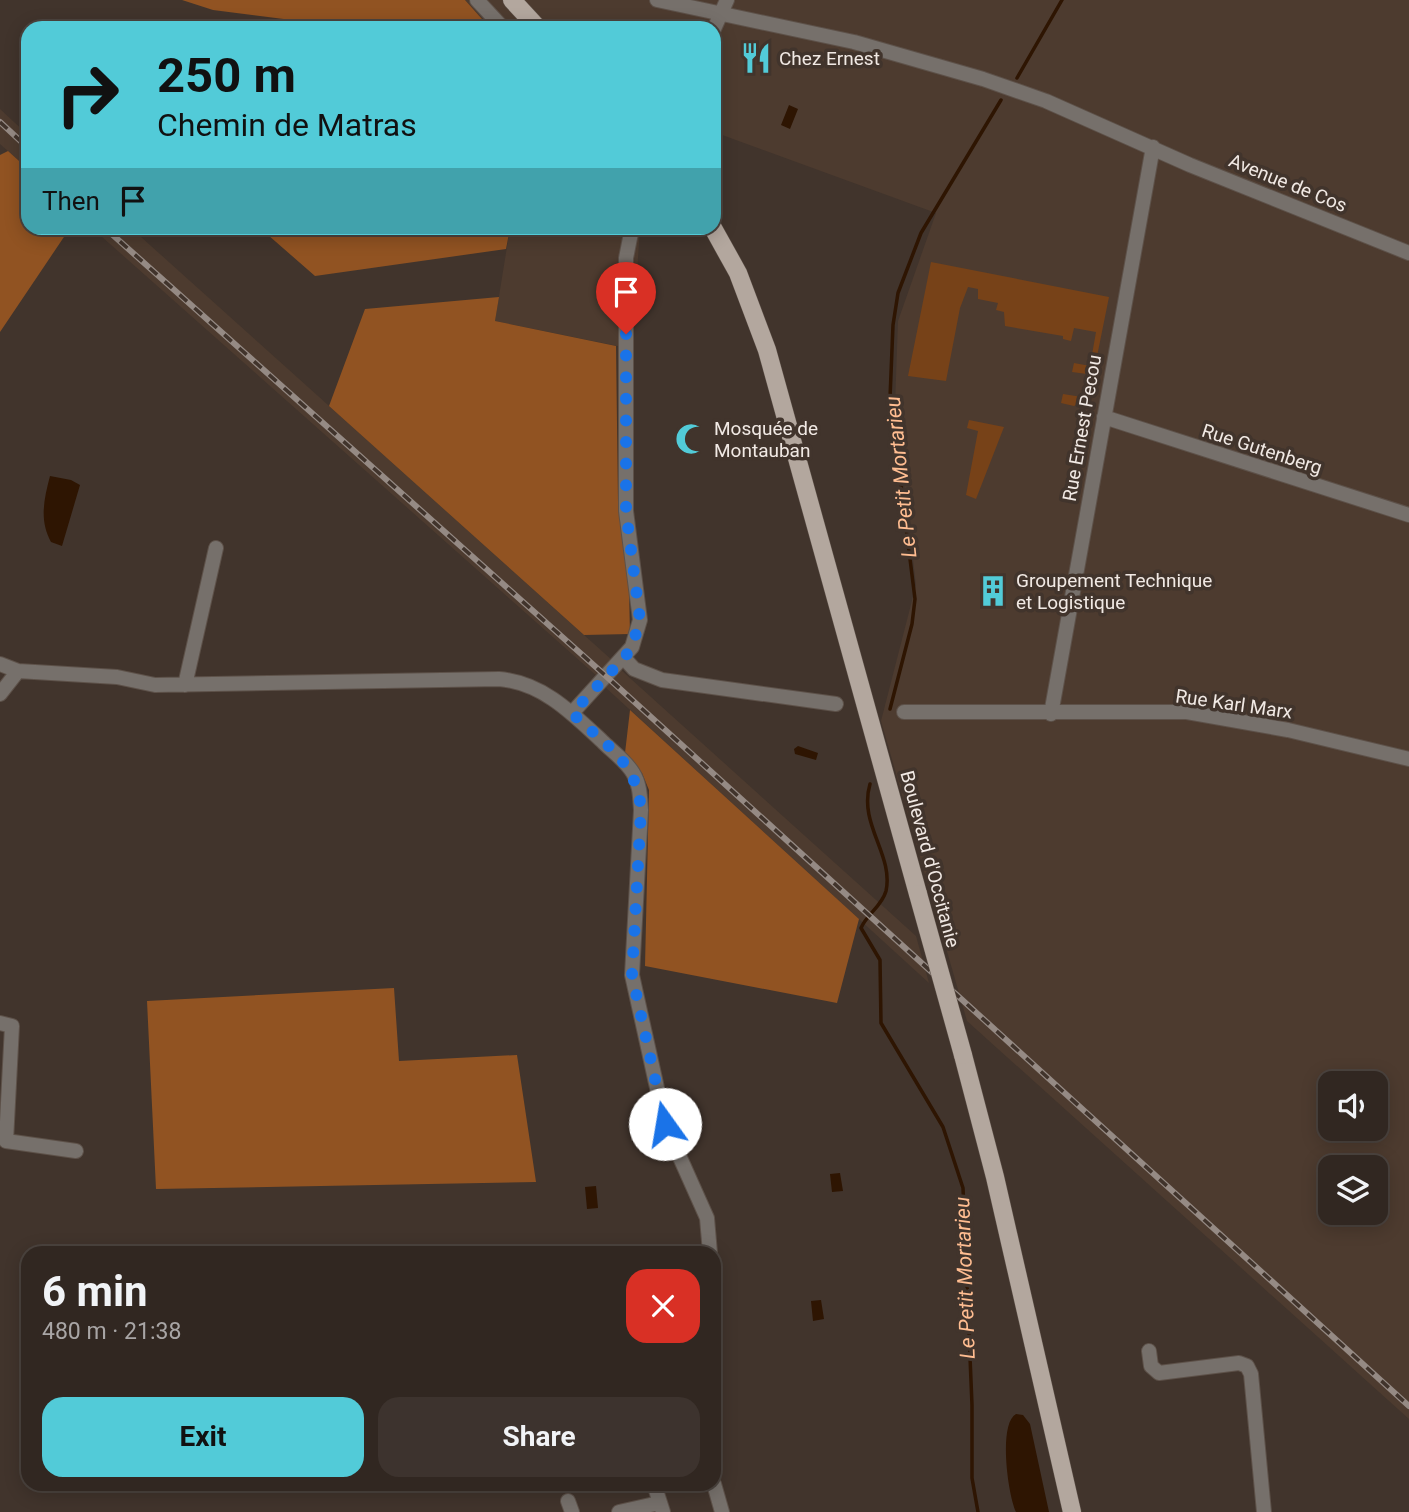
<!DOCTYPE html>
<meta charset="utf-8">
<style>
:root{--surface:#312721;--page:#3d332e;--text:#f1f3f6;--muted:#a8a5a5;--line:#4c443f;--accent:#52cbd8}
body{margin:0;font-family:Roboto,sans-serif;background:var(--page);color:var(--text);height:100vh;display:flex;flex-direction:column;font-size:26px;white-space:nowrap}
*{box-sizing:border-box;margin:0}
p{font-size:23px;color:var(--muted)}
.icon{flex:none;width:38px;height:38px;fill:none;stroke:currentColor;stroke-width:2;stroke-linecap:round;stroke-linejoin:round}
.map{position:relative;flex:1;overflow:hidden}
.sheet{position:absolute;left:21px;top:1246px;width:700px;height:245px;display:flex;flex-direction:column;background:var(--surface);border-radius:21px;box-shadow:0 4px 18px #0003,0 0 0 2px var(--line)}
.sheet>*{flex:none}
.banner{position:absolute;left:21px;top:21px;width:700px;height:214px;border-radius:21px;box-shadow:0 4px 18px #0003,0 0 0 2px var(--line);background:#52cbd8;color:#111;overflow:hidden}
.tools{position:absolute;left:1318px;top:1071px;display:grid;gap:14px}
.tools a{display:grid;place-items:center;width:70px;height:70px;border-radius:14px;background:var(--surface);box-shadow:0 4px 18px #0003,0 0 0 2px var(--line);font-size:35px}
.pin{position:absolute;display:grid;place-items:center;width:60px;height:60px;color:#fff;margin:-72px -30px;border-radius:50% 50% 50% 0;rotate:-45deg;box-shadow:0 0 7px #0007}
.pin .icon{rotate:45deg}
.me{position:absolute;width:77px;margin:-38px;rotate:347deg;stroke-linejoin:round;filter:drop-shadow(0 0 5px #0008)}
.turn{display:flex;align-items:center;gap:24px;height:147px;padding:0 21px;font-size:32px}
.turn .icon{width:91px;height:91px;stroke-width:2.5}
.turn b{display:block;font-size:49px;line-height:60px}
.then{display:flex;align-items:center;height:66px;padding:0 21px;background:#0003;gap:14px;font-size:26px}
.round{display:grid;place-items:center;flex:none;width:74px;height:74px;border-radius:21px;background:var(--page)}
.summary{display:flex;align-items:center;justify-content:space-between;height:119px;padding:0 21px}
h1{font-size:42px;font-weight:700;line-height:52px}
.action{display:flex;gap:14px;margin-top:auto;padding:14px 21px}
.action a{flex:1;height:80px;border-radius:21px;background:var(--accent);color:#111;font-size:28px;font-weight:700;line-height:80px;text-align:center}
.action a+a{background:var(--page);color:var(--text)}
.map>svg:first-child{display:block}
.built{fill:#4d3b2f;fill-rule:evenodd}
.green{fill:#774218}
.forest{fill:#915322}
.water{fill:#2e1502}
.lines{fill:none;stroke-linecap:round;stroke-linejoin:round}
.stream{stroke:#2e1502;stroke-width:3.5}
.minor-casing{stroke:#5d5149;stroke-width:16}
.major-casing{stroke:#5d5149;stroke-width:19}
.minor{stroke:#76706b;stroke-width:14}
.major{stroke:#b3a79e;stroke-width:18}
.rail-casing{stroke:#958a84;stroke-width:6}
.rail{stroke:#41342c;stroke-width:3.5;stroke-dasharray:10;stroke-linecap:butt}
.major-bridge-casing{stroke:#5d5149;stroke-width:19;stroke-linecap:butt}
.major-bridge{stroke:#b3a79e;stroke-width:18}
.route{stroke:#1a73e8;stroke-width:12;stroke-dasharray:0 21.6}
.labels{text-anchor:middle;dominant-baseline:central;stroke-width:7;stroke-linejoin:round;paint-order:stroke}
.poi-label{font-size:19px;fill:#f1e9e4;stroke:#41342c;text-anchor:start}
.street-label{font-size:19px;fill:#f1e9e4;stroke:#41342c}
.water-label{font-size:21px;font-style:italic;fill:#ffbd91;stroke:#41342c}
</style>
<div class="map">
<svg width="1409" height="1512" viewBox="0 0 1409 1512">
<rect width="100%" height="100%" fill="#41342c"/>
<path class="built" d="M465 0H1409V1419L967 1021 881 721 916 585 895 406 898 321 936 213 714 132V28H490ZM1330 1083H1376V1129H1330ZM1330 1167H1376V1213H1330Z
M0 109 28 135V169L0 144Z
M92 228H131L613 661 598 677Z
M510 228H640L632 349 495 321Z
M621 670 916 936 929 983 605 687Z"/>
<path class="green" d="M931 262 1109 297 1089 396 1074 406 1061 403 1063 394 1082 397 1087 374 1072 372 1074 363 1090 366 1096 332 1074 328 1071 341 1063 339V336L1005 326 1004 312 996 310 998 303 978 299V289L968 287 960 308 946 381 908 376Z
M969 420 1004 427 976 499 966 495 978 431 967 428Z"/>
<path class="forest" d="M182 0H465L490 28H332L331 25 213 10Z
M8 151 28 169V228H70L0 332V155Z
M260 228H510L506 249 315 276Z
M499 297 495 321 616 346 618 501 629 589 630 634 584 635 329 406 365 309Z
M630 710 859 919 837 1003 645 966 649 790 642 773 625 753Z
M394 988 399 1061 517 1055 536 1182 156 1189 147 1001Z"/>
<path class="water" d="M789 105 798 109 790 129 781 125Z
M50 476 71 480 80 485 62 546 51 542C39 520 44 499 50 476Z
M798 746 818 753 816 760 795 754 794 749Z
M840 1173 843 1191 832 1192 830 1174Z
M596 1186 598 1208 587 1209 585 1187Z
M821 1300 824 1319 813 1321 811 1301Z
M1016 1414 1023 1415 1030 1424 1049 1512H1016C1008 1495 998 1424 1016 1414Z"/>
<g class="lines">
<path class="stream" d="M1017 78 1062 0
M890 709 912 624 915 599 890 398 893 325 898 293 921 233 1001 100
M870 784C858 824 894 855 886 891 882 906 867 914 861 928L880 960 881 1023 943 1127 963 1188 972 1405V1478L978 1512"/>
<defs>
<path id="minor" d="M477 0 503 28
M657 0 854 42 983 79 1046 101 1190 165 1409 253
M714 29 727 0
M1104 417 1409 515
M624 658 634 669 662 680 836 704
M0 664 18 671 117 677 155 685 499 679C543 683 572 713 603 742 613 752 626 761 633 773 640 784 640 797 641 810L632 975 665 1124 707 1218 710 1253
M185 685 216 548
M0 694 18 671
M904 712H1187L1288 730 1409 759
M572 713 632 647 640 620 626 511V258L632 228
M1051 714 1153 147
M0 1023 12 1026 6 1141 76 1151
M714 1323V1362
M1149 1351 1151 1366 1159 1373 1239 1363 1247 1366 1251 1374 1264 1512
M654 1484 663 1512
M714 1484 722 1512
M568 1501 572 1512
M619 1512 659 1503"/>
<path id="major" d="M512 0 538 28
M713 228 738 273 767 350 918 894
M963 1055 995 1177 1072 1512"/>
</defs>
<use href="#minor" class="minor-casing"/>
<use href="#major" class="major-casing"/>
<use href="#minor" class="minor"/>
<use href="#major" class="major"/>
<defs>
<path id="rail" d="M0 122 28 148
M105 228 607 677 1409 1406"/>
</defs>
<use href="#rail" class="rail-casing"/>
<use href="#rail" class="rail"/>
<defs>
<path id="major-bridge" d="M918 894 963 1055"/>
</defs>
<use href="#major-bridge" class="major-bridge-casing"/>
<use href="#major-bridge" class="major-bridge"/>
</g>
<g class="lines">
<path class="route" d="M626 334V511L640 620 632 647 624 658 572 713C605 745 637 761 641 810L632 975 665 1124"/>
</g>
<defs>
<symbol id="restaurant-bare" viewBox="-9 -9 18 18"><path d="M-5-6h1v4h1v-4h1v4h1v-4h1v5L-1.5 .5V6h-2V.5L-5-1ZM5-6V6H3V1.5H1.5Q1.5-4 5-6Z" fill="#52cbd8" stroke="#41342c" stroke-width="2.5" paint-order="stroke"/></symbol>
<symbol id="mosque-bare" viewBox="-9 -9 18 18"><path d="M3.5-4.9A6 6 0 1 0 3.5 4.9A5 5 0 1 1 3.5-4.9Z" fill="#52cbd8" stroke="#41342c" stroke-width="2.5" paint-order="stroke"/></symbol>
<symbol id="building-bare" viewBox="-9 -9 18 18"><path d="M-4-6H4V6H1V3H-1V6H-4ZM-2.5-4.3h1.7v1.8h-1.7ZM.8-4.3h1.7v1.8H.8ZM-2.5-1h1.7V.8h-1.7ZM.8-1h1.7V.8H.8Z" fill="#52cbd8" stroke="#41342c" stroke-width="2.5" paint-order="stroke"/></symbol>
</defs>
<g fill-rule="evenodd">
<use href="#restaurant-bare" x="734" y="36" width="44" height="44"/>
<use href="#mosque-bare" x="669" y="417" width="44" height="44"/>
<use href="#building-bare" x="971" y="569" width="44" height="44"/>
</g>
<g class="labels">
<g class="poi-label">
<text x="779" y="58">Chez Ernest</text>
<text x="714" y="428">Mosquée de<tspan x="714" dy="22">Montauban</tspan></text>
<text x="1016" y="580">Groupement Technique<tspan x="1016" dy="22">et Logistique</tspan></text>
</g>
<g class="street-label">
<text transform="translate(1288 183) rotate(22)">Avenue de Cos</text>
<text transform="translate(1082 428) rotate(-80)">Rue Ernest Pecou</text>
<text transform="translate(1262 449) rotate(18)">Rue Gutenberg</text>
<text transform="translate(1234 704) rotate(8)">Rue Karl Marx</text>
<text transform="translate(930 859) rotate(75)">Boulevard d'Occitanie</text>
</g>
<g class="water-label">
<text transform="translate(901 477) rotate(-96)">Le Petit Mortarieu</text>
<text transform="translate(965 1278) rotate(-92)">Le Petit Mortarieu</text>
</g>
</g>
</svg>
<div class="tools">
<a><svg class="icon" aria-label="sound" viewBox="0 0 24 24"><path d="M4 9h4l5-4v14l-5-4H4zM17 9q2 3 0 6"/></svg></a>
<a><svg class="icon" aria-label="layers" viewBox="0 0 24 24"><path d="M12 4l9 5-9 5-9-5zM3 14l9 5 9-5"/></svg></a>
</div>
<div class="pin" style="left:626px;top:334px;background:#d93025"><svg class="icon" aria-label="arrive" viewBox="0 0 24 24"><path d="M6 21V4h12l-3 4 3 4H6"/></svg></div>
<svg class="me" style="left:665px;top:1124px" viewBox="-20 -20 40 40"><circle r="19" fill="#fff"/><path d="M0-13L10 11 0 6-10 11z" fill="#1a73e8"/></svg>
<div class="banner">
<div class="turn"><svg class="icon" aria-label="right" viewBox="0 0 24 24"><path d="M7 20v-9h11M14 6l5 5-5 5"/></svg><div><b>250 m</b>Chemin de Matras</div></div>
<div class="then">Then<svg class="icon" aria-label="arrive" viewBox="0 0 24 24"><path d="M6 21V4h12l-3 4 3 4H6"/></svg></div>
</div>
<section class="sheet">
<div class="summary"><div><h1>6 min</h1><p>480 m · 21:38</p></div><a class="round" style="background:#d93025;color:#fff"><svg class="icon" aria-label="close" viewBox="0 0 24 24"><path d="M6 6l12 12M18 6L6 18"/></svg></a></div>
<div class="action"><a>Exit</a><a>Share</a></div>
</section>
</div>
